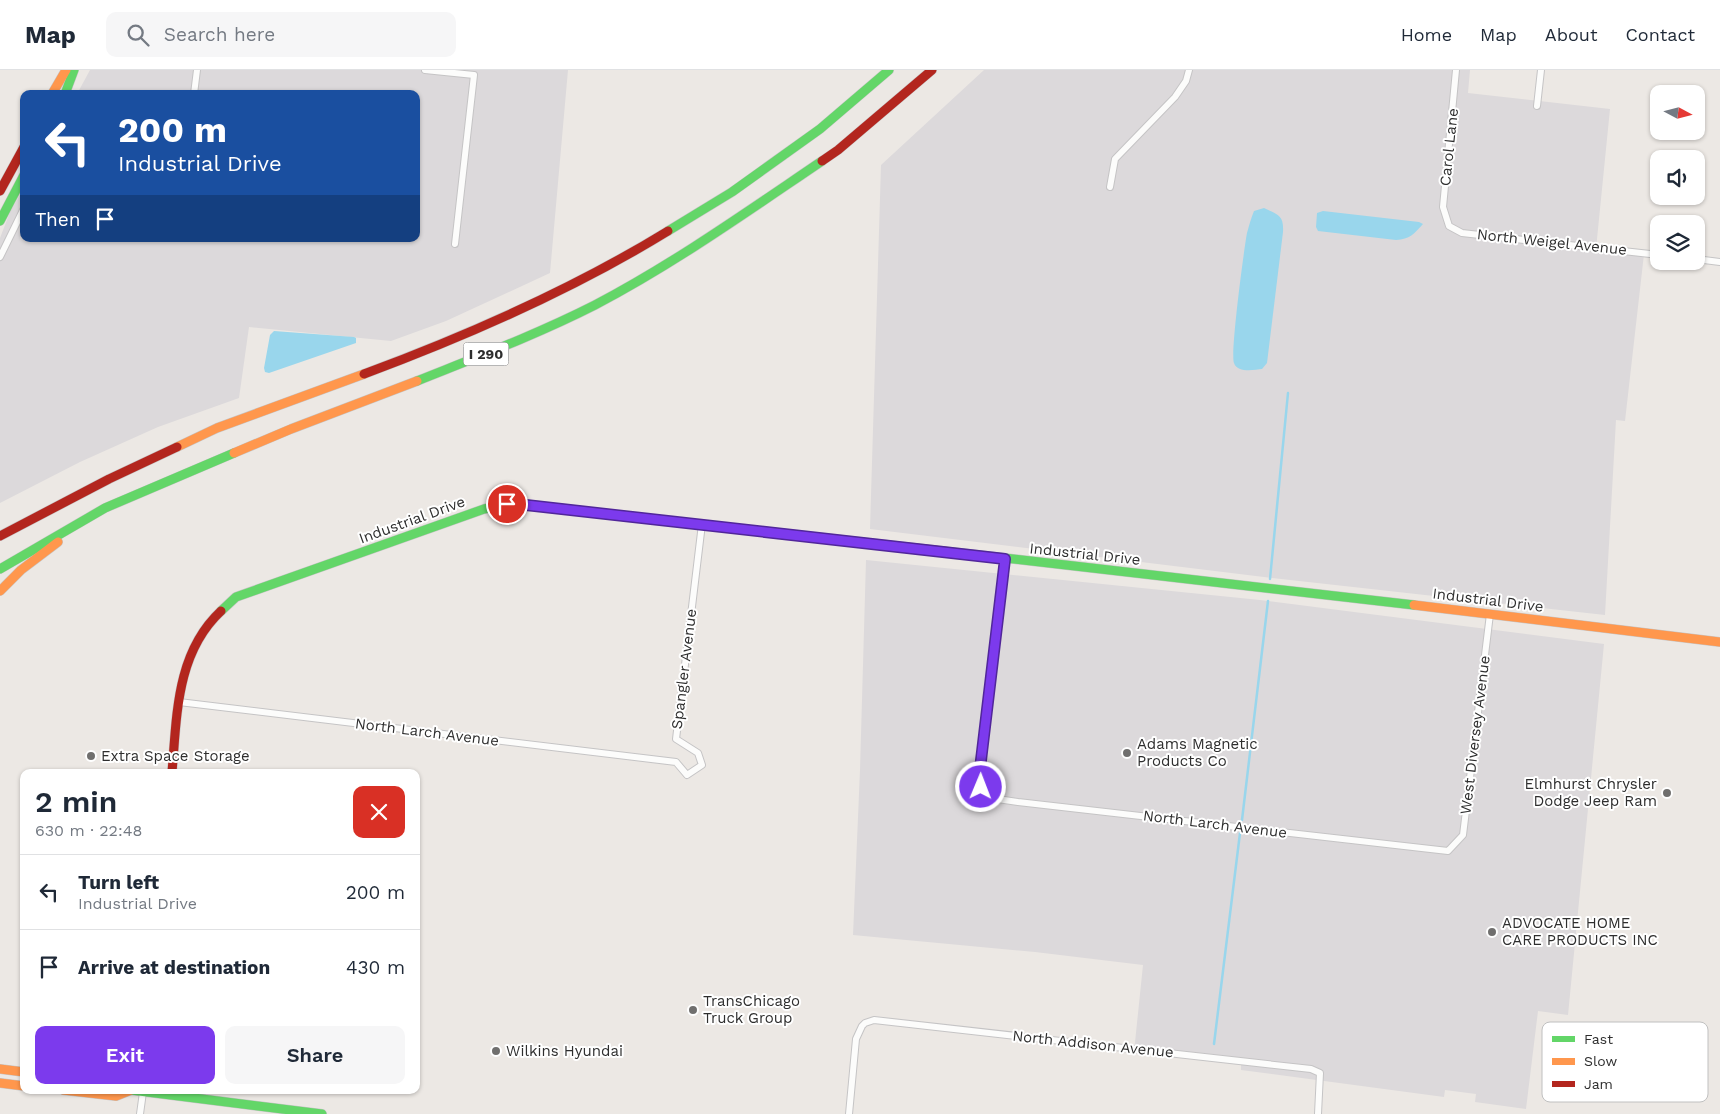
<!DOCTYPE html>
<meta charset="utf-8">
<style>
:root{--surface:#fff;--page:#f6f6f7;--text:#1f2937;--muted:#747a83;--line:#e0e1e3;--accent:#7c3aed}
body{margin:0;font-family:"Work Sans",sans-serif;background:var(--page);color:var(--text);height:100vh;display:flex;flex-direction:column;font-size:19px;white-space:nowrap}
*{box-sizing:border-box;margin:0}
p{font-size:16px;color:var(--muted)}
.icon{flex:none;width:28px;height:28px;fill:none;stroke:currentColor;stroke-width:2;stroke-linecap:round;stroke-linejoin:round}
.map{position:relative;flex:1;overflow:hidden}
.details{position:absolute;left:20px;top:699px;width:400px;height:325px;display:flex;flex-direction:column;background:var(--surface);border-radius:10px;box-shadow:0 1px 4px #0004}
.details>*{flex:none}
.guide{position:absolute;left:20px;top:20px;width:400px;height:152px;border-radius:10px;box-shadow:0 1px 4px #0004;background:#1a4fa0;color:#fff;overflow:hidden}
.needle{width:32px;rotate:97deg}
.controls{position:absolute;left:1650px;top:15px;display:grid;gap:10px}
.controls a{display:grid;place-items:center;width:55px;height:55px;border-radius:10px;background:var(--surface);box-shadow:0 1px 4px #0004;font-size:25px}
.pin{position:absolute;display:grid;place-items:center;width:42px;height:42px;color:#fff;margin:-21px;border:2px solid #fff;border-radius:50%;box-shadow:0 1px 5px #0007}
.me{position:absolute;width:55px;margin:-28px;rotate:1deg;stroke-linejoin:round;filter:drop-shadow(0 0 4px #0008)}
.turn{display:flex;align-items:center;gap:18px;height:105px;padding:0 15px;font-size:22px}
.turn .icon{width:65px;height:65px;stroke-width:2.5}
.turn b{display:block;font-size:35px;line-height:42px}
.then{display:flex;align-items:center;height:48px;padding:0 15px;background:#0003;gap:10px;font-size:19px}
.round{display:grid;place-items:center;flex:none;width:52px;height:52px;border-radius:10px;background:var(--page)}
.head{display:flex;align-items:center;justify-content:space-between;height:85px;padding:0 15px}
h1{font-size:30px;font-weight:600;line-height:38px}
.button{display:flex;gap:10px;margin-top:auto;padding:10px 15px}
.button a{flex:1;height:58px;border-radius:10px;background:var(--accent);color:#fff;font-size:20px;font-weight:600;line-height:58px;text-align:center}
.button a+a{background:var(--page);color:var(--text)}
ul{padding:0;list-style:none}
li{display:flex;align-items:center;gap:15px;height:75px;padding:0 15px;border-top:1px solid var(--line)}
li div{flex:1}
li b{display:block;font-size:19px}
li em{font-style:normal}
header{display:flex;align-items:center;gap:30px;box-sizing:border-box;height:70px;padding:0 25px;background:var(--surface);border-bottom:1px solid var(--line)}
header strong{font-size:24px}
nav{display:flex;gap:28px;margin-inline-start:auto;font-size:18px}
.search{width:350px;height:45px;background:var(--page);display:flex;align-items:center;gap:12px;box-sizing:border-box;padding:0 18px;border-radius:10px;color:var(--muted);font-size:19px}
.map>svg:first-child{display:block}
.industrial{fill:#dcd9db}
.water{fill:#99d6ec}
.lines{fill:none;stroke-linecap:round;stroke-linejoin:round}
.stream{stroke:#99d6ec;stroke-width:2.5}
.street-casing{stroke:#c5c4c5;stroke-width:8}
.fast-casing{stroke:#c5c4c5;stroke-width:10}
.slow-casing{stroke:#c5c4c5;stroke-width:10}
.jam-casing{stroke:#c5c4c5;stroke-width:10}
.street{stroke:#fcfcfb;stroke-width:6}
.fast{stroke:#63d668;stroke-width:9}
.slow{stroke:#ff974d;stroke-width:9}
.jam{stroke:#b3261e;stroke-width:9}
.route-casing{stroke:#51269a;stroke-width:12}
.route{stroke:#7c3aed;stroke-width:9}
.poi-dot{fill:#706f6e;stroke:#fff;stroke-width:2}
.labels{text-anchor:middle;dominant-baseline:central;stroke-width:4;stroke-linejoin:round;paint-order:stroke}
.shield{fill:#fff;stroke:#6d6d6d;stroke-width:1}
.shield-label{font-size:14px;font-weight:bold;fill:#2e2e2e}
.street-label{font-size:15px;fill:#2e2e2e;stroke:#fff}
.poi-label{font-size:15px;fill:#2e2e2e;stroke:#fff;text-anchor:start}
.key{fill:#fff;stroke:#c0c0c0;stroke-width:1}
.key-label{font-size:14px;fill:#2e2e2e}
</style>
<header>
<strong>Map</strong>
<div class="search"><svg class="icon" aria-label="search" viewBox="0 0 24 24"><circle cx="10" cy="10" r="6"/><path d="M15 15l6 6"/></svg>Search here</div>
<nav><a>Home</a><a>Map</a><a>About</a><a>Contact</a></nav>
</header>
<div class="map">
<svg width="1720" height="1044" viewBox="0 0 1720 1044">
<rect width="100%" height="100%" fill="#ece8e4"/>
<path class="industrial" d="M90 0H568L550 203 446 251 391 271 249 257 239 328 158 357 80 392 0 433V168L10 142 24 118V169H416V24H77Z
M984 0H1470L1468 23 1610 39 1596 179 1644 184 1625 351 1616 350 1605 545 1264 507 870 459 881 95Z
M866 490 1260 530 1604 574 1568 945 1538 941 1526 1039 1475 1032 1476 1024 1445 1020 1444 1027 1241 1000V994L1134 982 1143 895 1035 882 853 865 860 700Z"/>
<path class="water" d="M1264 138C1278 145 1284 145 1283 162L1267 293 1262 299C1254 300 1237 303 1234 293 1230 284 1244 179 1247 163 1249 156 1251 148 1254 141Z
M1323 141 1419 152 1423 154C1414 164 1410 169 1396 170L1318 161 1316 157 1317 143Z
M274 261 354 267 356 268V273L269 303 265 302 264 298 270 265Z"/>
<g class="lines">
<path class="stream" d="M1270 509 1288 323
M1242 750 1268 531
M1214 974 1240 763"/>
<defs>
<path id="street" d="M425 0 474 5 455 174
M1456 0 1443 137 1449 156 1462 163 1659 185
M194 24 197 0
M1537 36 1541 0
M1110 117 1115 89 1175 27 1186 11 1189 0
M0 187 24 138
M1696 189 1720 192
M1005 489 979 707 984 724 991 728 1018 732 1448 781 1463 765 1490 544
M179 632 676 692 687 705 702 695 698 683 676 669 702 454
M140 1044 143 1022
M849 1044 856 969 862 956 865 953 874 950 1311 999 1320 1003 1318 1044"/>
<path id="fast" d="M65 24 74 0
M0 151 24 105
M668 161 732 122 820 59 889 0
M417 311C477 287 538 264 595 235 675 193 748 141 822 91
M952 482 1414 535
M0 499 105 438 234 383
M221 541 236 527 484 439 507 434 530 435 713 456
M131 1020 322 1044"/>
<path id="slow" d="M52 24 66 0
M177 377 217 358 364 304
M234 383 291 359 417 311
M0 521 21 500 58 472
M1414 535 1720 572
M0 999 24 1002
M0 1013 24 1016
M63 1020 116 1026 131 1020"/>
<path id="jam" d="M822 91 838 80 932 0
M0 121 24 77
M364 304C469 265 572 220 668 161
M713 456 952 482
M0 466 109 409 177 377
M172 702C177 645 176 583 221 541"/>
</defs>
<use href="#street" class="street-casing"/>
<use href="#fast" class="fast-casing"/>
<use href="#slow" class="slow-casing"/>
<use href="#jam" class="jam-casing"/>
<use href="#street" class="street"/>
<use href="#fast" class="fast"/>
<use href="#slow" class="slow"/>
<use href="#jam" class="jam"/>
</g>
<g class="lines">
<defs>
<path id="route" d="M507 434 526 435 1005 489 979 707 981 717"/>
</defs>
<use href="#route" class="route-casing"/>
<use href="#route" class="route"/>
</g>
<g class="poi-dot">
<circle cx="1127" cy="683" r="5"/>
<circle cx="91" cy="686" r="5"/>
<circle cx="1667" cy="723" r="5"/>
<circle cx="1492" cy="862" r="5"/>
<circle cx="693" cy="940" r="5"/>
<circle cx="496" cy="981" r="5"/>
</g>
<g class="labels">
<rect class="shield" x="463.5" y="272.5" width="45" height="23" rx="4"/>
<g class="shield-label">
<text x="486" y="284">I 290</text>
</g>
<g class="street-label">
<text transform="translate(1449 77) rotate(-84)">Carol Lane</text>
<text transform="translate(1552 172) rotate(6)">North Weigel Avenue</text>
<text transform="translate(412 450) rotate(-20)">Industrial Drive</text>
<text transform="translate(1085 484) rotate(6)">Industrial Drive</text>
<text transform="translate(1488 530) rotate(7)">Industrial Drive</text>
<text transform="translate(684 599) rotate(-83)">Spangler Avenue</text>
<text transform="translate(427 662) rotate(7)">North Larch Avenue</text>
<text transform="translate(1475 665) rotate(-83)">West Diversey Avenue</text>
<text transform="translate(1215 754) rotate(7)">North Larch Avenue</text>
<text transform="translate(1093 974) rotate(6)">North Addison Avenue</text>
</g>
<g class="poi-label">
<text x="1137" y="674">Adams Magnetic<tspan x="1137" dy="17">Products Co</tspan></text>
<text x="101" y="686">Extra Space Storage</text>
<text x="1657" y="714" text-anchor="end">Elmhurst Chrysler<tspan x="1657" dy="17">Dodge Jeep Ram</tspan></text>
<text x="1502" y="853">ADVOCATE HOME<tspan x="1502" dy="17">CARE PRODUCTS INC</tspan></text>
<text x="703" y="931">TransChicago<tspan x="703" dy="17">Truck Group</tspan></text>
<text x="506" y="981">Wilkins Hyundai</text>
</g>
</g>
<rect x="1542" y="952" width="166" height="80" rx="8" class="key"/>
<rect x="1552" y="966" width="23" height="6" fill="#63d668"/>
<rect x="1552" y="988" width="23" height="7" fill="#ff974d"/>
<rect x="1552" y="1011" width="23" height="6" fill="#b3261e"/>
<g class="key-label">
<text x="1584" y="974">Fast</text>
<text x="1584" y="996">Slow</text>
<text x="1584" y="1019">Jam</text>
</g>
</svg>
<div class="controls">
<a><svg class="needle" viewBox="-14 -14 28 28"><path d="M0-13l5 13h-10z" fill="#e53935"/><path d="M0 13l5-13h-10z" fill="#747a83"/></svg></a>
<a><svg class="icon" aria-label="sound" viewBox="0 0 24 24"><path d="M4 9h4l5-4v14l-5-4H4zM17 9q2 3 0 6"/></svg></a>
<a><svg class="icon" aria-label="layers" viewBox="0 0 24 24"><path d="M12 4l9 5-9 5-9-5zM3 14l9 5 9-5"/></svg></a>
</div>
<div class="pin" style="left:507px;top:434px;background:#d93025"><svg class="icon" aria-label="arrive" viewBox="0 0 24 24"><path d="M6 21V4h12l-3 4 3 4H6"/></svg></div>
<svg class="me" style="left:981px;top:717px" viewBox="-20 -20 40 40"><circle r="17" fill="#7c3aed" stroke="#fff" stroke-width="3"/><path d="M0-11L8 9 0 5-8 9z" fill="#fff"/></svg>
<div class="guide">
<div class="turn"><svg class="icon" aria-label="left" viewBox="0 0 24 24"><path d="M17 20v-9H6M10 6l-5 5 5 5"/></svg><div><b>200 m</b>Industrial Drive</div></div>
<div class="then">Then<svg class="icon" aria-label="arrive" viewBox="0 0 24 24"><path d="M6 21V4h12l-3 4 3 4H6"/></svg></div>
</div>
<section class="details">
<div class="head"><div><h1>2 min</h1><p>630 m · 22:48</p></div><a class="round" style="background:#d93025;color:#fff"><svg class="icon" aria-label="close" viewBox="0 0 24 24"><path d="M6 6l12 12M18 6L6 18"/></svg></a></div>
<ul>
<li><svg class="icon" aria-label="left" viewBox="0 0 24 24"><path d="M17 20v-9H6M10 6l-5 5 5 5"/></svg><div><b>Turn left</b><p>Industrial Drive</p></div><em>200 m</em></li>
<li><svg class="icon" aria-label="arrive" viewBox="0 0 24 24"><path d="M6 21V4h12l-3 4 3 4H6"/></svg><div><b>Arrive at destination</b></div><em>430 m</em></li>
</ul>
<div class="button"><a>Exit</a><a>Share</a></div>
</section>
</div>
